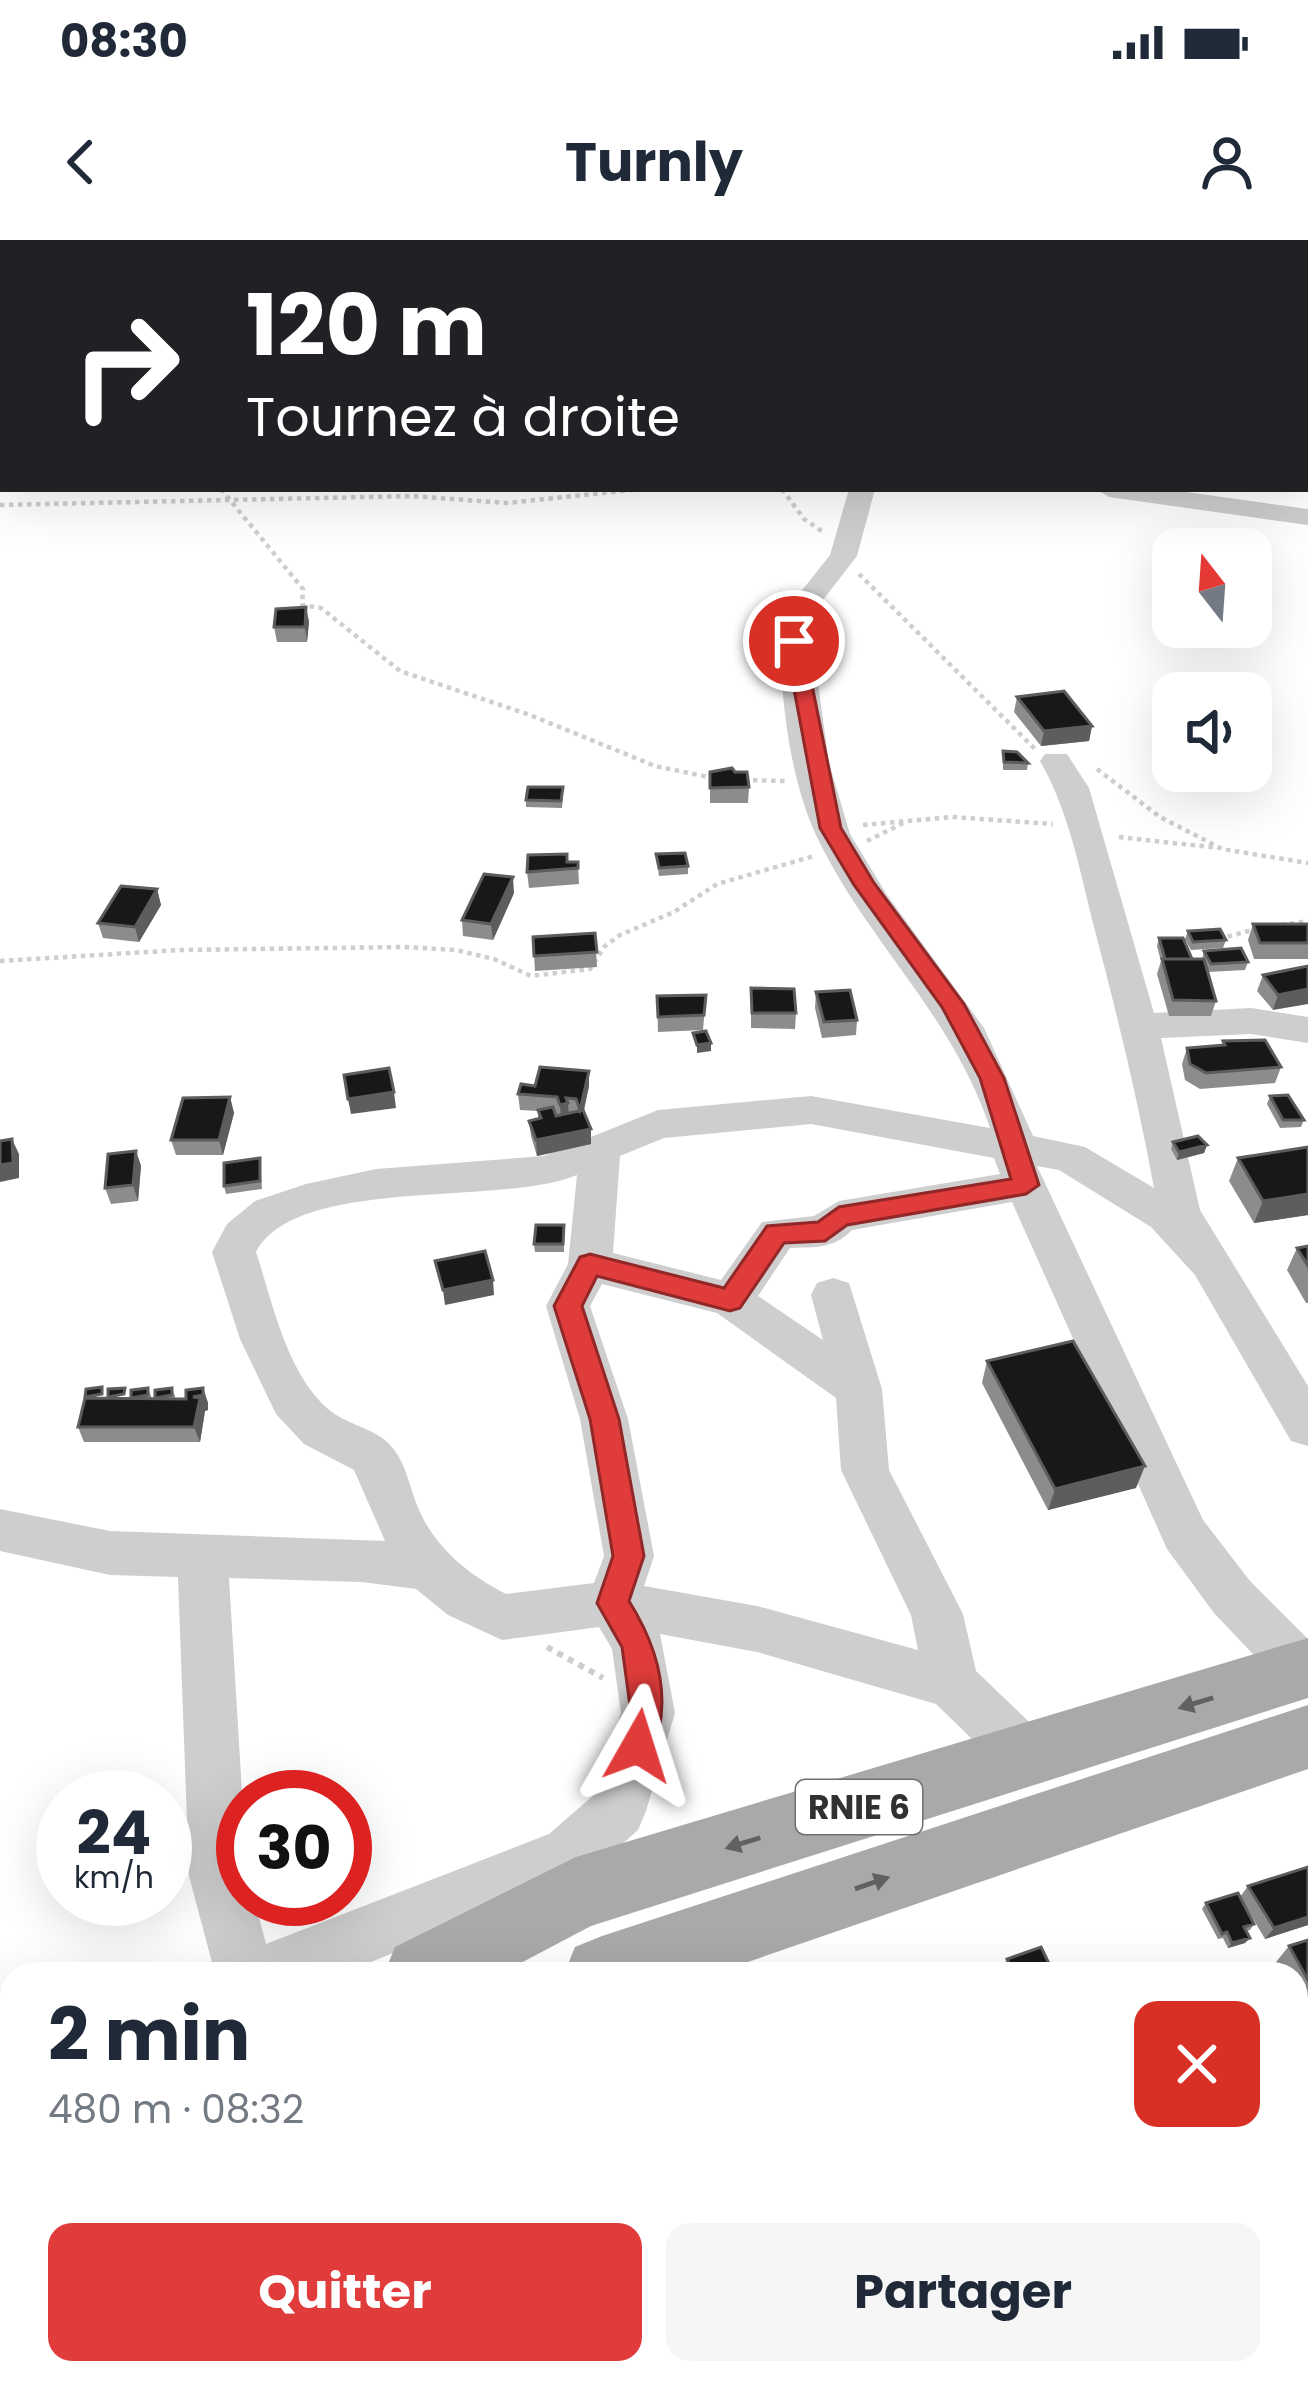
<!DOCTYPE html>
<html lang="fr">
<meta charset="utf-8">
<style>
:root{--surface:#fff;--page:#f6f6f7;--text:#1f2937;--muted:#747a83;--accent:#df3c3b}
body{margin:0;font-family:Poppins,sans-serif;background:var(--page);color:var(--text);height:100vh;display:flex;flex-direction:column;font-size:45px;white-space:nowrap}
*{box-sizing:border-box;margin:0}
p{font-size:39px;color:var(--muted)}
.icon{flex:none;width:66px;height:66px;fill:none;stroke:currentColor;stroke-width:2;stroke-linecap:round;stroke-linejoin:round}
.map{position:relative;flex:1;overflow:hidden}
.side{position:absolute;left:0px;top:1722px;width:1308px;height:423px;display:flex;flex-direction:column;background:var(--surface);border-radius:36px 36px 0 0;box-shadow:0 12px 48px #0002}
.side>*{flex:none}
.guide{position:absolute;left:0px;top:0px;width:1308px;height:252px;box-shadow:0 12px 48px #0002;background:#202124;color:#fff;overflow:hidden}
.needle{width:78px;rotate:343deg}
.controls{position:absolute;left:1152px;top:288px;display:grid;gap:24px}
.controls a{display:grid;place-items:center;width:120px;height:120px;border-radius:24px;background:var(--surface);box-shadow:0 12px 48px #0002;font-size:60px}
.speed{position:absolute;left:36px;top:1530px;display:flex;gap:24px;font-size:60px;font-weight:700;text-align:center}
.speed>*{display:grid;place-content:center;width:156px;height:156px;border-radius:50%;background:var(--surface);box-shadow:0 12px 48px #0002;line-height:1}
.speed small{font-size:30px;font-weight:400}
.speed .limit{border:18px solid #d22;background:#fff;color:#111}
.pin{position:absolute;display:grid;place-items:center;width:102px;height:102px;color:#fff;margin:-51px;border:6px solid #fff;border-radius:50%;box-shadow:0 3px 12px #0007}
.me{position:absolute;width:132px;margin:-66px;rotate:6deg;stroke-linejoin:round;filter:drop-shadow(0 0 9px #0008)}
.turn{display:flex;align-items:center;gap:42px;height:252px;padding:0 48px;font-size:54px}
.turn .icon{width:156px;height:156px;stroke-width:2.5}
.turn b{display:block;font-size:84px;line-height:102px}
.round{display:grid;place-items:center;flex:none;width:126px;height:126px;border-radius:24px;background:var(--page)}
.overview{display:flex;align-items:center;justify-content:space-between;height:204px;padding:0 48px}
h1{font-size:72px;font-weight:700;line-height:90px}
.cta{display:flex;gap:24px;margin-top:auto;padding:24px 48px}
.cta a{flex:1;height:138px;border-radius:24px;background:var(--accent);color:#fff;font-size:48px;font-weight:700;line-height:138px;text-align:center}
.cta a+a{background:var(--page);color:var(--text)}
.status{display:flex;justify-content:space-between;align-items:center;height:84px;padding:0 60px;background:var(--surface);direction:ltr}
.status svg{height:33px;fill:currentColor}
header{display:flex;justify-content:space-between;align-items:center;height:156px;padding:0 48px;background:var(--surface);font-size:54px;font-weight:700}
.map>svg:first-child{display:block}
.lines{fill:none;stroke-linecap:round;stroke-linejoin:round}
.stream{stroke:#cdddec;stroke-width:4.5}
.path-far2{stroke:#cecece;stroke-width:3;stroke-dasharray:3 3;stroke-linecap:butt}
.path-far1{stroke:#cecece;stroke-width:4.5;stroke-dasharray:4.5 4.5;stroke-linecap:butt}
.path{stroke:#cecece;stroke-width:6;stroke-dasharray:6 6;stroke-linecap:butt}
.minor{fill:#cecece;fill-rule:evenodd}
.major{fill:#a9a9a9;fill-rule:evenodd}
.wall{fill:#8c8c8c}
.shaded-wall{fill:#5d5d5d}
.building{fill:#181818;stroke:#5d5d5d;stroke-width:3}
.oneway{fill:#616161}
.route{fill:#df3c3b;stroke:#912726;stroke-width:3}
.labels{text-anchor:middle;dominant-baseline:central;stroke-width:12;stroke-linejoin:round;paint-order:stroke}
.shield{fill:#fff;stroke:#6f6f6f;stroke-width:3}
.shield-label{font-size:33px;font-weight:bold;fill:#313131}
</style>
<div class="status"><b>08:30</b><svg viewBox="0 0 49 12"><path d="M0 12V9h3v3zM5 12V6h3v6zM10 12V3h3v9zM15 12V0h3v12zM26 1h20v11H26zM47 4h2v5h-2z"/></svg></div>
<header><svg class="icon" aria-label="back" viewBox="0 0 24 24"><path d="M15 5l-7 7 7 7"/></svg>Turnly<svg class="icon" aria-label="person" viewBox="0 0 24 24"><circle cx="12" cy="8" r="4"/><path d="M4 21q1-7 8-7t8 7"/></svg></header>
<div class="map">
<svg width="1308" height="2144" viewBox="0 0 1308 2144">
<rect width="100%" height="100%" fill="#fff"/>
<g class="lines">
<path class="stream" d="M516 0 529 3"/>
<path class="path-far2" d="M126 0 136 3
M272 0 284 3
M632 250 641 249"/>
<path class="path-far1" d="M221 249 303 349 302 365 321 368 400 431 530 475 655 526 713 538
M782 249 804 279 823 292
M0 265 411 256 507 263 641 249
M859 334 1035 509
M1097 529 1160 577 1222 609 1308 623
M744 540 785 541
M863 585 952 577 1053 584
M1119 597 1219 608
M867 601 907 581
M1281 685 1308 681
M1219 699 1256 689
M0 721 180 710 403 707 456 710 494 719 531 736 590 729 605 706 620 695 674 672 717 644 814 616"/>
<path class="path" d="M547 1407 603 1438"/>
<path class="minor" d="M1305 115H1308V129H1305Z
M1305 217H1308V233H1305Z
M849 249H875L857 316 816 369 810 386 829 523 850 594 887 655 984 788 1033 896 1085 907 1154 948C1138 860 1117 774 1094 687 1080 631 1069 571 1040 521L1045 514H1067L1089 548 1154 773 1251 768 1308 777V803L1251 794 1161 798 1200 970 1308 1146V1206L1291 1201 1195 1035 1151 987 1059 930 1037 926 1203 1280 1250 1341 1308 1399V1452L1284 1447 1214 1373 1167 1309 1012 962 852 990C834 1009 814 1007 790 1008L758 1056 823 1100 811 1055 817 1043 833 1038 849 1043 882 1149 889 1230 963 1374 976 1431 1045 1497 1054 1515 1045 1533 1026 1541 1007 1533 936 1464 757 1412 660 1394 675 1473 646 1571 638 1590 589 1634 341 1734H215L189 1636 178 1337 110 1335 0 1311V1269L110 1291 385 1301 354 1230 304 1204 276 1174 240 1099 212 1012 227 984 255 961 306 944 376 929 544 916 658 870 811 856 990 888C951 772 866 701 816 595 788 534 780 452 780 386L788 368 830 315ZM811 884 994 918 1000 934 839 961 814 976 762 982 721 1040 613 1013 620 916 664 898ZM577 935 568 1024 546 1066 580 1179 604 1316 594 1343 506 1354C467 1334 433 1306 417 1265 409 1245 406 1223 391 1206 376 1188 346 1185 328 1169 286 1132 273 1063 256 1012 297 935 502 967 577 935ZM602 1044 717 1073 836 1158 841 1230 911 1375 918 1410 757 1366 644 1346 654 1316 628 1179 590 1066ZM229 1338 362 1342 416 1349 448 1375 502 1400 599 1387 612 1409 621 1473 595 1554 549 1594 266 1704 254 1659H243V1569Z
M1096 249H1165L1308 269V285L1109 257Z"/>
<path class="major" d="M1308 1398V1458L591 1686 500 1734H384L395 1707 576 1617Z
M1308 1465V1529L713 1734H564L575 1707 602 1696Z
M12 1855V1935L0 1939V1859Z"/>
</g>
<path class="wall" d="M698 0H729L728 3H698Z
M1149 0H1199L1200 1V3H1152Z
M306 367 309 382 307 402H277L274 387Z
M1017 457 1092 486 1089 501 1041 506 1014 472Z
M1003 511 1028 523 1027 530H1003Z
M710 532H735L749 547 748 563H710Z
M563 555 562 568 526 567V560Z
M656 614 688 626V634L659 636Z
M567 622H578L579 644 529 648 527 632Z
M157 649 161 665 139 702 103 698 98 683Z
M514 653 493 700 463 696 462 680Z
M1253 684H1308V719H1254L1248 700Z
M1188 691 1226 700 1223 708 1191 710 1185 699Z
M595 693 597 727 535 731 533 697Z
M1159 698 1192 719H1202L1204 711 1248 722 1245 730 1208 732 1216 761 1211 776H1169L1157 734 1161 721 1157 706Z
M1308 726 1273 770 1257 751 1263 735Z
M751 748 796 773 795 789 751 788Z
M816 752 857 780 856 795 822 798 815 768Z
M706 755 703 790 658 792 657 756Z
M1223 801 1281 827 1275 843 1200 849 1185 840 1182 824 1187 808 1222 805Z
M535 846H589L584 871 591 889V904L537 916 531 896 529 881 538 879V871L520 870 518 854Z
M1270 856 1304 880 1301 887 1280 888 1267 864Z
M230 857 234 873 223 915H176L171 900Z
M1173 902 1207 905 1204 913 1177 920 1171 909Z
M1308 907V975L1254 983 1229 941 1238 918Z
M136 911 141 926 138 961 111 964 105 948Z
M260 918 262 949 226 954 224 946Z
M564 985V1012H535L534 1004Z
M1308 1006V1063H1306L1287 1030 1297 1008Z
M987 1121 1136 1248 1048 1270 982 1143Z
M148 1148 152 1159H155L172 1148 176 1159H186L203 1148 208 1163V1170L205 1171 200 1202H84L78 1187 85 1158H130Z
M1248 1646 1308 1685 1265 1699 1242 1660 1254 1684 1250 1690 1246 1691 1245 1703 1228 1708 1223 1698 1218 1699 1202 1669 1206 1663 1240 1657Z
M1308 1700V1834L1296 1838V1734H1278L1282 1733 1276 1722 1289 1706Z
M1007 1719 1054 1734H1004L1002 1730Z"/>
<path class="shaded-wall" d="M306 367 309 382 307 402 305 387Z
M1092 486 1089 501 1041 506 1044 491Z
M513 637 514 653 493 700 491 684Z
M157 649 161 665 139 702 135 687Z
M1308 749V764L1273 770 1278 755Z
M711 803V811L697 813V805Z
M589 831V846L580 886V870Z
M394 852 396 868 351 874 348 859Z
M230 857 234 873 223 915 219 900Z
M568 863 569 879 561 880 560 865Z
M591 889V904L537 916 536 900Z
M12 899 19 914V938L0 942V925Z
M1207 905 1204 913 1177 920 1179 912Z
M136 911 141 926 138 961 133 945Z
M1308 954V975L1254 983 1263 961Z
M493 1040 494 1055 445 1065 443 1050Z
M203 1148 208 1163V1170L205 1171 200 1202 194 1187 193 1157Z
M1145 1226 1136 1248 1048 1270 1055 1249Z
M1308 1677V1685L1265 1699 1274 1688Z
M1250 1698 1245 1703 1228 1708 1232 1703Z
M1308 1825V1834L1296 1838V1836Z"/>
<path class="building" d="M1156 0H1199L1200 1H1158Z
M306 367 305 387H274L276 369Z
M1064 451 1092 486 1044 491 1017 457Z
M1003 511 1017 512 1028 523 1004 522Z
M732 528 735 532H747L749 547 710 548V532Z
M528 547H563L561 561 526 560Z
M685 613 688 626 659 628 656 614Z
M567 614V622H578V628L527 632 528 615Z
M484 634 513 637 491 684 462 680Z
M121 646 157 649 135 687 98 683Z
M1253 684H1308V703H1260Z
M1220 689 1226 700 1193 702 1188 691Z
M595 693 597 712 534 716 533 697Z
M1159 698H1183L1192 719H1165Z
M1241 708 1248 722 1211 724 1204 711Z
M1162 719H1204L1216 761 1173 760Z
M1308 726V749L1278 755 1263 735Z
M751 748 794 749 796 773H752Z
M850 750 857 780 824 782 816 752Z
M706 755 704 775 658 777 657 756Z
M706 791 711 803 697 805 693 793Z
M1265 800 1281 827 1206 833 1190 824 1187 808 1225 805 1223 801Z
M540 827 589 831 580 870 576 859 566 858 568 863 560 865 557 857 518 854 521 844 535 846Z
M389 828 394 852 348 859 344 835Z
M1288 855 1304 880H1283L1270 856Z
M230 857 219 900H171L183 858Z
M553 867 556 876 583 870 591 889 536 900 529 881 541 878 538 870Z
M1198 896 1207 905 1179 912 1173 902Z
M12 899 13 923 0 925V901Z
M1308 907V954L1263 961 1238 918Z
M136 911 133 945 105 948 108 914Z
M260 918V941L224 946V923Z
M536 985H564L563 1004H534Z
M1308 1006V1026L1297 1008Z
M485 1011 493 1040 443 1050 435 1021Z
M1073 1101 1145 1226 1055 1249 987 1121Z
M102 1147V1154L85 1157 86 1149Z
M125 1148 124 1154 108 1157V1149Z
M148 1148V1155L131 1158V1150Z
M172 1148V1155L155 1158V1150Z
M203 1148V1155L193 1157 200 1158 194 1187H78L85 1158 186 1159V1150Z
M1308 1627V1677L1274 1688 1248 1646Z
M1238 1653 1254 1684 1244 1687 1250 1698 1232 1703 1227 1692 1222 1694 1206 1663Z
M1308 1700V1740L1289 1706Z
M1041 1707 1054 1734H1014L1007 1719Z
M1296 1744 1308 1766V1825L1296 1803Z"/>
<defs><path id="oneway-solid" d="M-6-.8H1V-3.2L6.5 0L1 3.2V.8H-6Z" transform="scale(3)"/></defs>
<g class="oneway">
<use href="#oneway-solid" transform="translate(1196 1463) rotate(163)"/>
<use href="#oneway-solid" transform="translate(743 1603) rotate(163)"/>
<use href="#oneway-solid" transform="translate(872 1643) rotate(-19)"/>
</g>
<path class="route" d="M794 395 803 401 841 588 874 643 964 764 1004 838 1039 945 1026 954 847 985 825 1001 784 1003 740 1068 730 1071 597 1036 582 1066 619 1179 644 1316 629 1361C659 1409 674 1463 650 1517L638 1521 626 1517 621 1506 631 1473 622 1407 597 1363 613 1316 590 1179 554 1066 580 1017 590 1014 724 1048 767 986 818 982 839 967 1011 939 980 838 942 767 854 645 820 588 785 401Z"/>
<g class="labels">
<rect class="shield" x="796" y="1540" width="126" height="54" rx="9"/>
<g class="shield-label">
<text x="859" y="1567">RNIE 6</text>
</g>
</g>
</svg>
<div class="controls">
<a><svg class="needle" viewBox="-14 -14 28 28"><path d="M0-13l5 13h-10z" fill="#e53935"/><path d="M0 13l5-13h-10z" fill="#747a83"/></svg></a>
<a><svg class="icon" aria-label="sound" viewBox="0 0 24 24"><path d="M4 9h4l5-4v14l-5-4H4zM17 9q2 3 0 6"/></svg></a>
</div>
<div class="speed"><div>24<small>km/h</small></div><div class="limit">30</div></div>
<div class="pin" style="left:794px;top:401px;background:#d93025"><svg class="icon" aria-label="arrive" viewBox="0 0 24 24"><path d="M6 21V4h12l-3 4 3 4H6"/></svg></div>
<svg class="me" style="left:638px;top:1506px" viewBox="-20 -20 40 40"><path d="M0-17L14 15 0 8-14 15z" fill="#df3c3b" stroke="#fff" stroke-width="4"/></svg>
<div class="guide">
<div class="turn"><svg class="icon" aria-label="right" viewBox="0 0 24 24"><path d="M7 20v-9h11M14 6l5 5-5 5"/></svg><div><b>120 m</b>Tournez à droite</div></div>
</div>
<section class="side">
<div class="overview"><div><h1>2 min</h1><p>480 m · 08:32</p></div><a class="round" style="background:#d93025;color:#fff"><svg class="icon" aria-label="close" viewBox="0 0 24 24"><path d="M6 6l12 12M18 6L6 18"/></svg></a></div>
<div class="cta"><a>Quitter</a><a>Partager</a></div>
</section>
</div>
